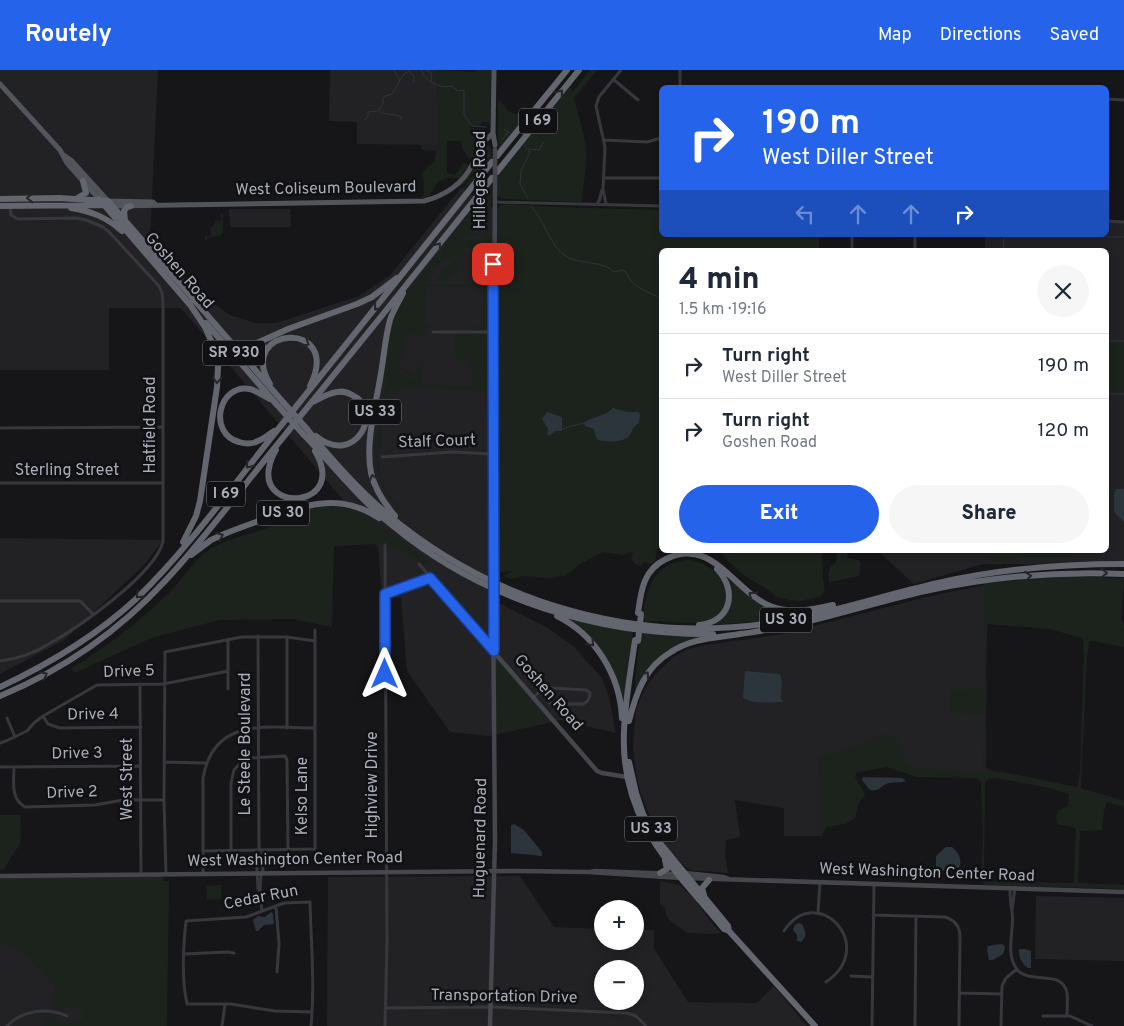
<!DOCTYPE html>
<meta charset="utf-8">
<style>
:root{--surface:#fff;--page:#f6f6f7;--text:#1f2937;--muted:#747a83;--line:#e0e1e3;--accent:#2563eb}
body{margin:0;font-family:Overpass,sans-serif;background:var(--page);color:var(--text);height:100vh;display:flex;flex-direction:column;font-size:19px;white-space:nowrap}
*{box-sizing:border-box;margin:0}
p{font-size:16px;color:var(--muted)}
.icon{flex:none;width:28px;height:28px;fill:none;stroke:currentColor;stroke-width:2;stroke-linecap:round;stroke-linejoin:round}
.map{position:relative;flex:1;overflow:hidden}
.sheet{position:absolute;left:659px;top:178px;width:450px;height:305px;display:flex;flex-direction:column;background:var(--surface);border-radius:8px;box-shadow:0 2px 8px #0003}
.sheet>*{flex:none}
.banner{position:absolute;left:659px;top:15px;width:450px;height:152px;border-radius:8px;box-shadow:0 2px 8px #0003;background:#2563eb;color:#fff;overflow:hidden}
.buttons{position:absolute;left:594px;top:830px;display:grid;gap:10px}
.buttons a{display:grid;place-items:center;width:50px;height:50px;border-radius:50%;background:var(--surface);box-shadow:0 2px 8px #0003;font-size:25px}
.pin{position:absolute;display:grid;place-items:center;width:42px;height:42px;color:#fff;margin:-21px;border-radius:10px;box-shadow:0 2px 8px #0006}
.me{position:absolute;width:55px;margin:-28px;rotate:0deg;stroke-linejoin:round;filter:drop-shadow(0 0 4px #0008)}
.turn{display:flex;align-items:center;gap:18px;height:105px;padding:0 20px;font-size:22px}
.turn .icon{width:65px;height:65px;stroke-width:2.5}
.turn b{display:block;font-size:35px;line-height:42px}
.lanes{display:flex;align-items:center;height:48px;padding:0 20px;background:#0003;justify-content:center;gap:25px;direction:ltr}
.lanes .off{opacity:.35}
.round{display:grid;place-items:center;flex:none;width:52px;height:52px;border-radius:26px;background:var(--page)}
.summary{display:flex;align-items:center;justify-content:space-between;height:85px;padding:0 20px}
h1{font-size:30px;font-weight:800;line-height:38px}
.cta{display:flex;gap:10px;margin-top:auto;padding:10px 20px}
.cta a{flex:1;height:58px;border-radius:30px;background:var(--accent);color:#fff;font-size:20px;font-weight:800;line-height:58px;text-align:center}
.cta a+a{background:var(--page);color:var(--text)}
ul{padding:0;list-style:none}
li{display:flex;align-items:center;gap:15px;height:65px;padding:0 20px;border-top:1px solid var(--line)}
li div{flex:1}
li b{display:block;font-size:19px}
li em{font-style:normal}
header{display:flex;align-items:center;gap:30px;box-sizing:border-box;height:70px;padding:0 25px;background:var(--accent);color:#fff}
header strong{font-size:24px}
nav{display:flex;gap:28px;margin-inline-start:auto;font-size:18px}
.map>svg:first-child{display:block}
.built{fill:#222225;fill-rule:evenodd}
.green{fill:#1c231d;fill-rule:evenodd}
.water{fill:#2c353c}
.lines{fill:none;stroke-linecap:round;stroke-linejoin:round}
.stream{stroke:#2c353c;stroke-width:1}
.street{stroke:#37383d;stroke-width:3}
.secondary{stroke:#45474d;stroke-width:4.5}
.primary{stroke:#53555c;stroke-width:5}
.highway{stroke:#63666e;stroke-width:6}
.secondary-bridge{stroke:#45474d;stroke-width:4.5}
.highway-bridge{stroke:#63666e;stroke-width:6}
.oneway{stroke:#26262a}
.route-casing{stroke:#184099;stroke-width:12}
.route{stroke:#2563eb;stroke-width:9}
.labels{text-anchor:middle;dominant-baseline:central;stroke-width:5;stroke-linejoin:round;paint-order:stroke}
.shield{fill:#111113;stroke:#7b7e86;stroke-width:1}
.shield-label{font-size:15px;font-weight:bold;fill:#a8adb8}
.street-label{font-size:16px;fill:#a8adb8;stroke:#111113}
</style>
<header>
<strong>Routely</strong>
<nav><a>Map</a><a>Directions</a><a>Saved</a></nav>
</header>
<div class="map">
<svg width="1124" height="956" viewBox="0 0 1124 956">
<rect width="100%" height="100%" fill="#161618"/>
<path class="built" d="M0 0H158L150 169 176 199 214 234 230 245 256 253H276L359 226 390 205 461 118 497 140 495 531 548 558 573 576 602 608 609 627 616 663 560 650 489 666 450 662 407 601 401 528 382 527 378 478 360 450 181 238H109V300H0Z
M330 0H437L439 75 357 74V52L329 51Z
M229 139H290L291 157H230Z
M1106 152H1124V494H983L914 514 880 483V480H1106V180H985V165H1106Z
M0 468 163 470 145 494 64 570 0 604Z
M986 515 985 704 919 702 823 687 821 766H784V738L735 730 740 767 726 770 725 784 728 803 690 800 682 794 669 780 655 759 641 724 636 703 633 677 636 640 644 620 655 605 673 587 688 579 705 575 783 564 930 526Z
M163 806 162 956H0V808Z
M520 806 554 857 602 859V871H635V860H654V879L688 932 757 933 774 916 807 956H327L328 807ZM602 899H635V931H602Z
M660 811 680 815 694 829 715 857 721 862 716 864 688 863 671 852 667 847 664 837 660 835Z
M1036 826 1124 828V891L1035 889Z"/>
<path class="green" d="M437 0 476 2 477 0H491L490 54 483 51 479 56H468L472 58 482 59 485 63 479 70 471 90 462 78V71H447V103L455 105 463 93 468 94 467 100 460 109C443 105 437 111 430 125L422 128 420 127 424 125 423 101 434 92 436 83 435 81 422 80 421 75H439Z
M590 0H597L574 28C578 45 585 64 586 81 587 98 583 115 582 132L507 129 499 127 497 125V107L571 16 573 21Z
M500 30C506 40 513 48 525 41L528 43 499 79 498 73 501 75 498 72V32Z
M487 75 491 77 492 88 464 120 460 122 475 103H473L463 115 456 117 481 83 486 84 482 80Z
M492 114 490 153 482 150 481 153H478L477 157 473 161H469V163H485L490 156 491 165H465V170L477 169V171H480V173H484V168L491 169 490 191 487 193 485 192V176H476V185L472 186V177H464V186L444 188 425 213 430 215 472 214V200L476 201V207H480V209H484V203H481V199L477 200 476 198H488L490 200V259L488 261H475L472 257 483 256V217H426L425 255 430 256 426 260V266L425 267 418 264 407 265 405 272H403L404 284 399 296 401 298 399 300 394 299 393 301 417 311 418 308 405 304 404 300 407 301 409 297 411 298 410 301 415 303 421 291H424L422 307H419L422 308V313L459 316 467 318 468 316H471L473 298 469 295V291L455 288V266L458 264H489L490 266V318L488 321H467L410 315V317H404L396 324H392L394 319H390C386 327 385 339 387 347L395 351 393 353H384L382 355C380 362 381 368 381 375 380 379 378 383 378 387 379 402 385 430 401 436L402 439 398 441 385 422 381 413 374 381 387 309 383 308C387 280 390 253 404 227Z
M511 134 550 137 661 140V165H819V180H661V477L657 480 655 491 651 494 644 492 640 496 634 493 631 488 633 483 632 482 623 485 603 482 580 494 565 506 549 508 524 506 511 509 504 506 513 501 496 502 497 140 501 135Z
M223 143V163L220 164V166L208 167 207 170H205V166L214 165 211 164V158L215 154V151L222 150 220 146Z
M454 189 460 190 461 193 453 206 446 213 437 212V209Z
M1111 272 1124 273V322L1106 321V273Z
M324 436 348 438 370 447 419 483 431 495C416 496 405 478 389 476 372 472 351 476 334 476L332 557 292 549 220 550 154 567 74 603 71 598C108 577 140 551 171 521 184 508 194 489 210 479 230 467 254 464 275 455 279 453 282 448 287 446 298 440 312 438 324 436Z
M719 480H822L823 508 825 521 820 527 799 531 789 530 776 527 767 519 745 506 730 493Z
M840 480 847 483 848 488 858 490 861 493 859 506 830 512 829 511C828 503 828 497 836 492V485Z
M985 480H1082L1079 484 1073 486 1037 488 1018 487 1007 491H992L985 488Z
M687 490C711 491 742 519 720 542 717 545 715 548 711 549 688 558 665 548 642 552 646 521 651 494 687 490Z
M725 504 751 528 761 534 793 543 815 541 764 551 709 555C733 548 737 524 725 504Z
M1068 506 1124 508 1121 549 1124 556V577L1092 571 1089 572 1087 589 1081 715V718L1124 731V737L1107 732 1104 741 1102 760 1081 761 1080 762 1078 809 1079 813 1124 815V819L984 815 983 812 981 811 983 763 981 713 980 711 976 708 917 707 886 697 856 703 855 707 865 724 864 727 859 732 855 748 845 754 826 757 821 768 819 693 820 684H828L862 673 879 665 887 664 892 665 897 669 904 687 910 696 923 699 983 701 984 644H974L950 642V623L952 620 984 619C990 584 980 547 985 513ZM989 554 1050 559 1081 568 1083 571 1084 582 1080 700 1078 714 1076 717 1019 705 993 701 986 698 987 555ZM996 708 1050 718 1069 724 1068 736 1058 741 1056 746 1057 754 1072 757 1076 759 1074 810 1072 813 990 811 984 808 985 712 988 709Z
M570 550 633 562 624 635 613 604Z
M640 563 704 566 669 581 635 621V613Z
M497 593 501 594 549 651 495 664 496 595Z
M0 745H21L20 774 3 800H0Z
M0 811H169L167 956H45L43 950 45 946 56 948 61 955 77 952 83 949 84 945 77 938 48 936 55 923V917L25 885 0 872Z
M221 815V829L207 830V816Z"/>
<path class="water" d="M613 338 627 342H638L640 344 639 353C629 360 635 359 629 366 623 373 606 372 598 370L595 365 594 359 585 356 584 352 607 343Z
M547 342 562 347V361H556L550 365H547L548 359 542 349Z
M1116 419H1124V452L1114 442V425Z
M745 601 780 604 782 612 781 629 784 632C774 632 749 635 743 627Z
M863 707 902 708 906 711C901 713 895 712 889 713 880 715 881 722 870 720L862 710Z
M514 754 524 760 542 782V786L511 783V755Z
M946 777H952C959 783 964 792 957 801H940L936 798V786Z
M271 842 273 844 274 854 264 855 258 861H256L253 850 258 846 265 847Z
M799 853 802 854C806 861 807 867 801 872L797 871V865L793 860 795 855Z
M1001 874 1004 875 1005 878 1003 884 993 890H989L987 880 988 876Z
M1019 879H1025L1031 881V898H1028C1022 894 1018 886 1019 879Z"/>
<g class="lines">
<path class="stream" d="M394 0 399 8V13
M421 0C425 11 440 19 451 16L458 21 464 20V44L472 56 486 57
M426 0 432 3 431 11
M410 3 414 6V12
M401 49 400 46 382 43 378 40 383 34V28L385 26 392 24 404 4 411 0
M364 50 368 47V42L377 41
M504 59 510 63
M503 69 508 62
M524 75 530 82 521 101 520 114 528 128
M529 79 539 80 544 72
M475 103 490 84
M531 137C545 150 548 172 563 184 577 196 601 189 614 202L622 200 626 202C632 218 648 221 661 229
M1003 180 1004 167H1124
M1106 271H1124
M1106 324H1124
M563 359 571 356 585 353"/>
<path class="street" d="M613 9 638 30
M680 18V0
M1106 29 1124 30
M604 70 647 72 661 68
M604 108H661
M494 132 661 136
M597 134C602 129 599 123 603 119
M606 134 603 119 605 77 596 36 599 27 621 0
M1106 151 1124 152
M852 165V180
M915 180V165
M433 262H493
M0 358 163 357
M382 387 452 382 493 384
M0 413H163
M385 475 387 872 385 956
M419 494 493 581
M385 525 431 508
M0 531H80L93 544
M258 566 259 781
M287 567V658
M228 569V619
M0 591C16 589 34 583 47 575 78 558 154 505 163 472V234L162 223 159 216 110 163 103 157 86 150 77 148 18 149 11 145 10 137
M140 614 141 805
M534 627 540 621H541L552 618 586 620 590 623C590 629 588 632 583 634H551L540 621
M43 646 48 654 60 658 141 657
M7 648 15 667
M0 673 6 671 27 661 34 653 43 646 97 615 164 614 228 601
M165 692 205 693
M0 697 140 696
M14 697C14 712 10 728 25 737L95 735 123 730H164
M203 781 315 779V560
M231 781V713L234 700 243 690 251 688 285 686 287 690 288 781
M256 781 258 819 260 822
M262 781 263 803
M203 803V708C214 646 267 658 315 658
M261 803 260 822 262 841
M166 804 164 730 165 582 242 567H287L315 571
M1010 818C1010 826 1010 833 1012 841 1015 858 1005 882 1016 898 1028 916 1063 898 1067 923 1068 930 1067 939 1067 946
M276 836 279 874 277 902
M1012 840 1015 818
M818 843 820 812
M873 845 945 847C955 850 960 857 960 867L959 956
M784 861C817 811 879 876 826 912
M184 884 227 882 234 883
M851 906 873 907
M960 923 1001 924
M386 938 491 937 627 943 636 946 646 956
M1043 946H1070L1092 956
M7 956C22 940 48 937 67 946
M222 956 225 934
M311 956C315 915 311 873 310 832L284 833 246 847 186 851C183 878 181 907 187 934H231L275 941 312 942
M872 956 874 814
M915 956 916 846
M1001 956 1002 916 1006 908 1017 899"/>
<path class="secondary" d="M493 505 495 112
M493 581 597 701 602 703 627 707
M591 802 595 801 678 804
M685 803 724 807 729 809
M0 806 519 801 589 802 681 808
M688 808 1124 822
M490 956 495 771 493 530"/>
<path class="primary" d="M494 0 493 63 495 75
M0 14 60 80 67 93 99 129
M62 84 71 90 108 131 153 132 156 135
M112 136 424 131C444 126 463 114 472 95 480 79 480 75 493 63"/>
<path class="highway" d="M497 86 567 0
M497 102 579 0
M79 127 86 123 83 111
M0 129 59 128 108 131 283 332
M99 129 191 236
M0 136 106 135
M71 138C91 141 106 147 122 161
M125 150 124 141 127 137 131 136
M206 253 277 335
M238 279 246 278 288 259 357 234 372 227 397 208
M270 314C235 256 344 248 310 316
M270 329C264 326 257 321 250 319 219 313 207 363 239 372 245 374 252 374 258 371 264 369 269 364 274 361
M315 331C322 327 329 323 337 322 342 321 347 322 352 325 385 340 355 398 316 366
M307 359C331 389 357 418 386 443 495 535 638 575 778 552 832 543 884 525 938 513 999 499 1061 494 1124 494
M303 364C333 395 359 429 393 456 483 530 597 565 713 564
M276 380C273 385 270 392 269 398 260 444 348 437 315 381
M395 446C384 433 375 420 371 403 365 371 376 335 381 303 384 286 385 268 390 250 393 240 399 232 403 223
M183 472 196 446 200 431 217 317 218 296 213 275 205 257 189 233
M191 485 211 470 222 465C238 458 254 453 270 447 309 434 341 423 379 448
M638 543C641 521 643 500 666 489 712 466 734 521 770 536 791 544 811 540 833 535
M557 546C596 565 620 606 622 648
M699 555C731 552 738 521 717 499
M635 570C631 600 625 631 624 661 620 751 672 796 724 859L729 861 815 956
M0 617C49 594 96 566 136 529 189 478 233 415 279 358 350 270 421 181 492 92
M0 626C63 600 120 560 166 510 207 466 243 416 281 370 352 283 422 196 492 108
M629 651C636 623 645 597 671 582 692 568 716 568 740 564 757 562 775 558 792 555 837 545 880 531 925 521 990 507 1057 501 1124 504
M629 692 636 723 643 744 655 767 728 856 729 861
M660 803 667 799 665 790
M704 825 702 818 709 810"/>
<path class="secondary-bridge" d="M495 112V79
M493 530V505"/>
<path class="highway-bridge" d="M283 332 307 359
M279 337 303 364
M638 571 641 544"/>
</g>
<defs><path id="oneway-chevron" d="M-2-3.5L2.5 0L-2 3.5" fill="none" stroke-width="1.6" stroke-linecap="round" stroke-linejoin="round" transform="scale(1.25)"/></defs>
<g class="oneway">
<use href="#oneway-chevron" transform="translate(560 23) rotate(-51)"/>
<use href="#oneway-chevron" transform="translate(30 128) rotate(180)"/>
<use href="#oneway-chevron" transform="translate(438 176) rotate(-51)"/>
<use href="#oneway-chevron" transform="translate(377 237) rotate(129)"/>
<use href="#oneway-chevron" transform="translate(306 273) rotate(34)"/>
<use href="#oneway-chevron" transform="translate(217 310) rotate(93)"/>
<use href="#oneway-chevron" transform="translate(249 395) rotate(129)"/>
<use href="#oneway-chevron" transform="translate(373 408) rotate(-105)"/>
<use href="#oneway-chevron" transform="translate(220 466) rotate(-25)"/>
<use href="#oneway-chevron" transform="translate(1104 503)"/>
<use href="#oneway-chevron" transform="translate(1028 506) rotate(-5)"/>
<use href="#oneway-chevron" transform="translate(139 525) rotate(136)"/>
<use href="#oneway-chevron" transform="translate(752 525) rotate(-143)"/>
<use href="#oneway-chevron" transform="translate(591 573) rotate(47)"/>
<use href="#oneway-chevron" transform="translate(44 605) rotate(-29)"/>
<use href="#oneway-chevron" transform="translate(646 605) rotate(-55)"/>
</g>
<g class="lines">
<defs>
<path id="route" d="M385 604V524L430 508 494 581 493 194"/>
</defs>
<use href="#route" class="route-casing"/>
<use href="#route" class="route"/>
</g>
<g class="labels">
<g class="shield">
<rect x="519" y="38.5" width="38" height="25" rx="4"/>
<rect x="203" y="270.5" width="62" height="25" rx="4"/>
<rect x="349" y="329.5" width="52" height="25" rx="4"/>
<rect x="207" y="411.5" width="38" height="25" rx="4"/>
<rect x="257" y="430.5" width="52" height="25" rx="4"/>
<rect x="760" y="537.5" width="52" height="25" rx="4"/>
<rect x="625" y="746.5" width="52" height="25" rx="4"/>
</g>
<g class="shield-label">
<text x="538" y="51">I 69</text>
<text x="234" y="283">SR 930</text>
<text x="375" y="342">US 33</text>
<text x="226" y="424">I 69</text>
<text x="283" y="443">US 30</text>
<text x="786" y="550">US 30</text>
<text x="651" y="759">US 33</text>
</g>
<g class="street-label">
<text transform="translate(481 110) rotate(-90)">Hillegas Road</text>
<text transform="translate(326 119) rotate(-1)">West Coliseum Boulevard</text>
<text transform="translate(179 201) rotate(49)">Goshen Road</text>
<text transform="translate(151 355) rotate(-90)">Hatfield Road</text>
<text transform="translate(437 372) rotate(-2)">Stalf Court</text>
<text x="67" y="401">Sterling Street</text>
<text transform="translate(129 602) rotate(-2)">Drive 5</text>
<text transform="translate(548 623) rotate(49)">Goshen Road</text>
<text transform="translate(93 645) rotate(-1)">Drive 4</text>
<text transform="translate(246 674) rotate(-90)">Le Steele Boulevard</text>
<text transform="translate(77 684) rotate(-1)">Drive 3</text>
<text transform="translate(128 709) rotate(-90)">West Street</text>
<text transform="translate(373 715) rotate(-90)">Highview Drive</text>
<text transform="translate(72 723) rotate(-2)">Drive 2</text>
<text transform="translate(303 726) rotate(-90)">Kelso Lane</text>
<text transform="translate(481 768) rotate(-89)">Huguenard Road</text>
<text transform="translate(295 790) rotate(-1)">West Washington Center Road</text>
<text transform="translate(927 803) rotate(2)">West Washington Center Road</text>
<text transform="translate(261 828) rotate(-11)">Cedar Run</text>
<text transform="translate(504 927) rotate(1)">Transportation Drive</text>
</g>
</g>
</svg>
<div class="buttons">
<a>+</a>
<a>−</a>
</div>
<div class="pin" style="left:493px;top:194px;background:#d93025"><svg class="icon" aria-label="arrive" viewBox="0 0 24 24"><path d="M6 21V4h12l-3 4 3 4H6"/></svg></div>
<svg class="me" style="left:385px;top:604px" viewBox="-20 -20 40 40"><path d="M0-17L14 15 0 8-14 15z" fill="#2563eb" stroke="#fff" stroke-width="4"/></svg>
<div class="banner">
<div class="turn"><svg class="icon" aria-label="right" viewBox="0 0 24 24"><path d="M7 20v-9h11M14 6l5 5-5 5"/></svg><div><b>190 m</b>West Diller Street</div></div>
<div class="lanes"><svg class="icon off" aria-label="left" viewBox="0 0 24 24"><path d="M17 20v-9H6M10 6l-5 5 5 5"/></svg><svg class="icon off" aria-label="ahead" viewBox="0 0 24 24"><path d="M12 20V5M6 11l6-6 6 6"/></svg><svg class="icon off" aria-label="ahead" viewBox="0 0 24 24"><path d="M12 20V5M6 11l6-6 6 6"/></svg><svg class="icon" aria-label="right" viewBox="0 0 24 24"><path d="M7 20v-9h11M14 6l5 5-5 5"/></svg></div>
</div>
<section class="sheet">
<div class="summary"><div><h1>4 min</h1><p>1.5 km · 19:16</p></div><a class="round"><svg class="icon" aria-label="close" viewBox="0 0 24 24"><path d="M6 6l12 12M18 6L6 18"/></svg></a></div>
<ul>
<li><svg class="icon" aria-label="right" viewBox="0 0 24 24"><path d="M7 20v-9h11M14 6l5 5-5 5"/></svg><div><b>Turn right</b><p>West Diller Street</p></div><em>190 m</em></li>
<li><svg class="icon" aria-label="right" viewBox="0 0 24 24"><path d="M7 20v-9h11M14 6l5 5-5 5"/></svg><div><b>Turn right</b><p>Goshen Road</p></div><em>120 m</em></li>
</ul>
<div class="cta"><a>Exit</a><a>Share</a></div>
</section>
</div>
